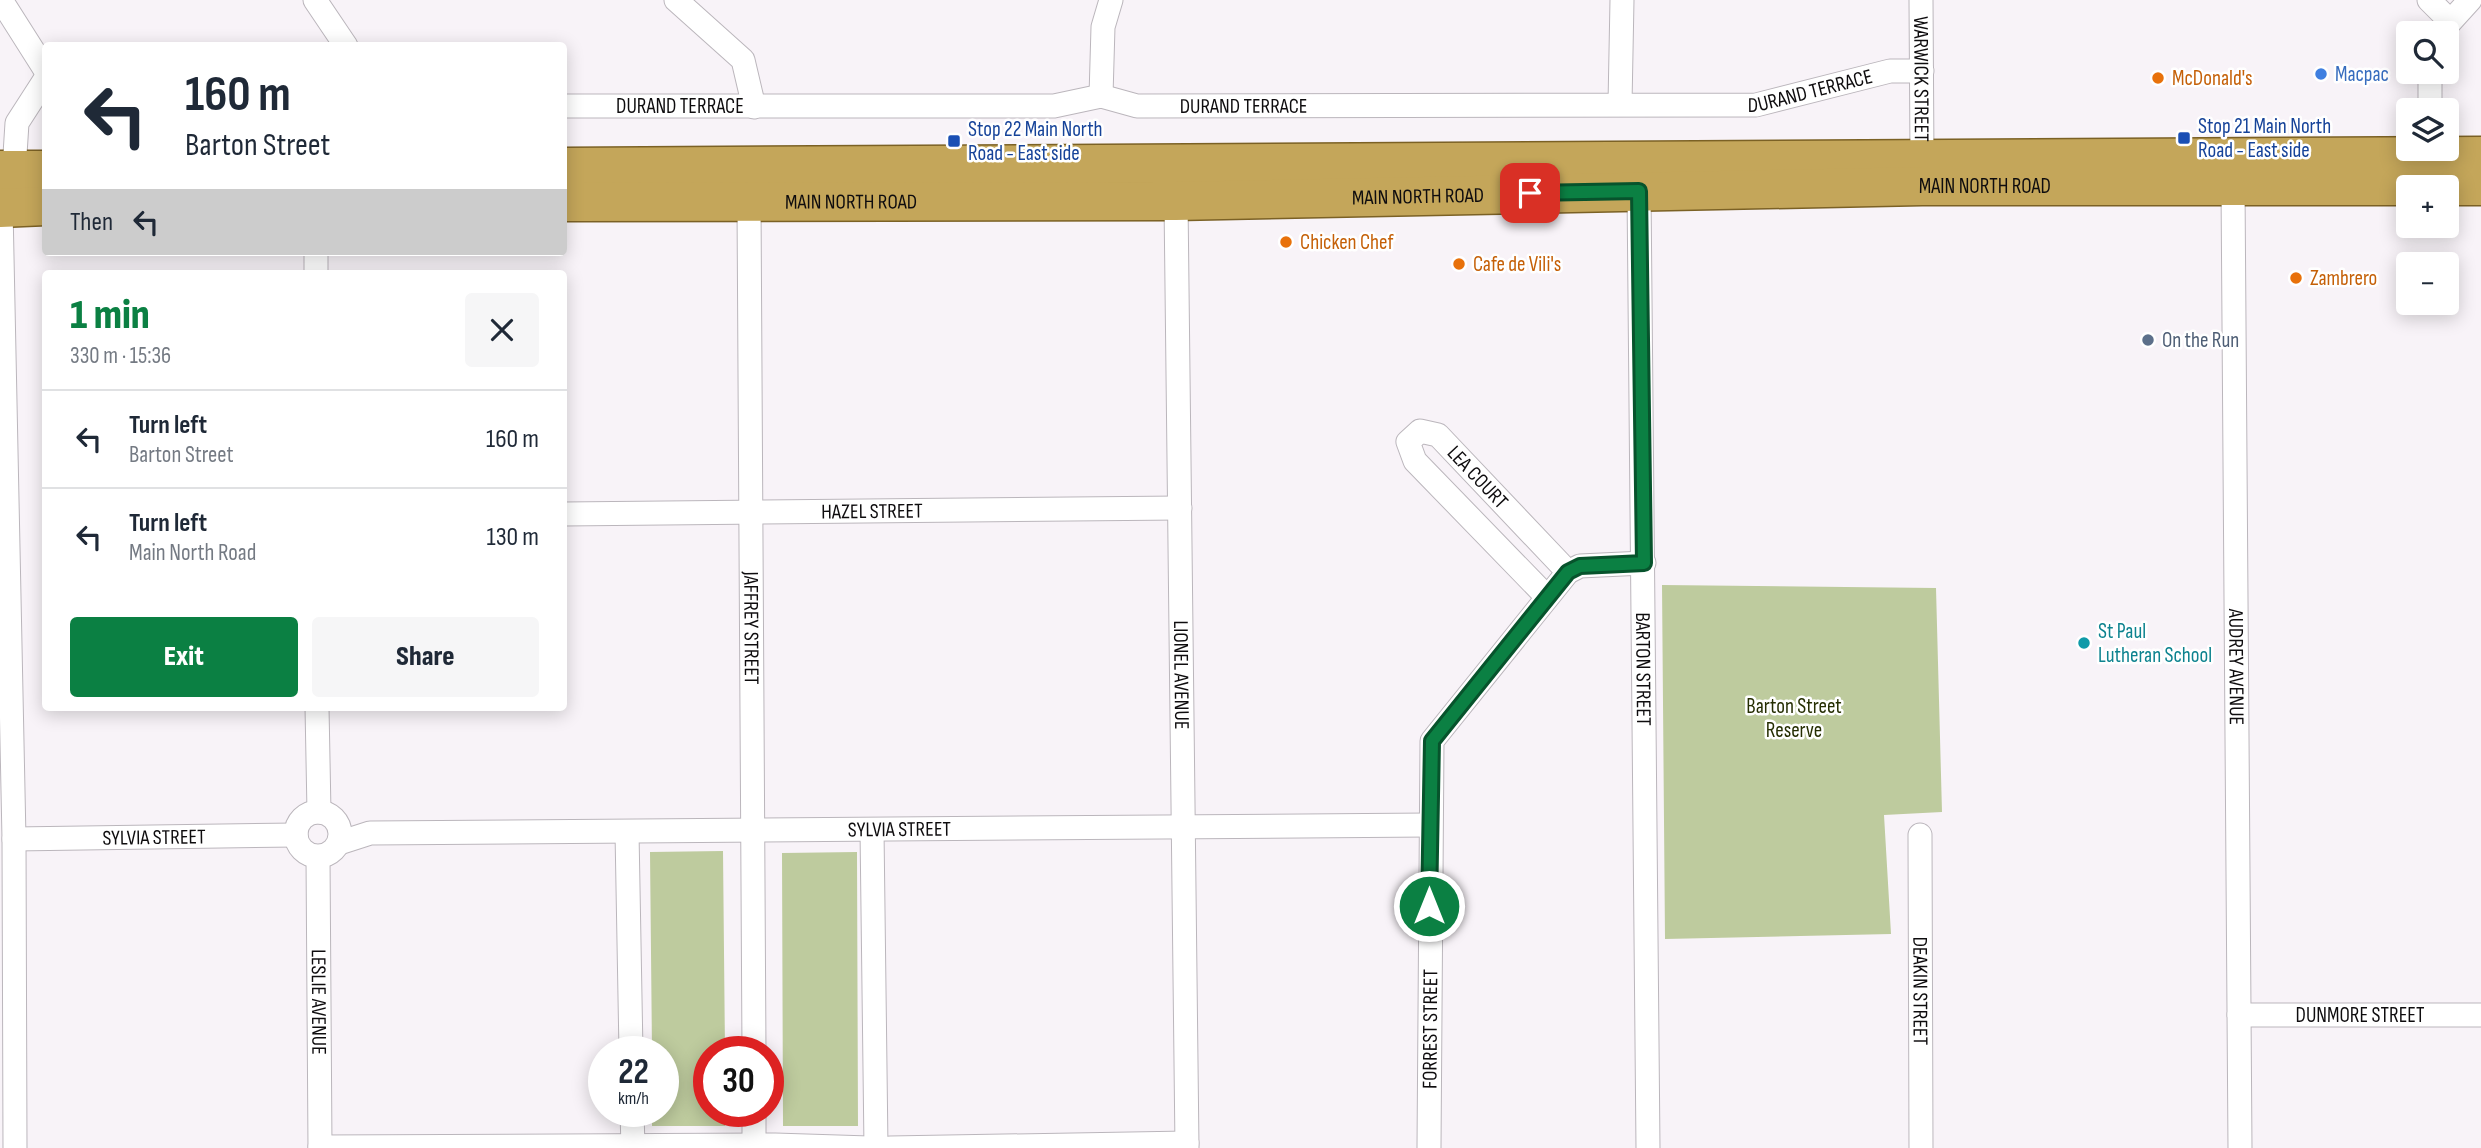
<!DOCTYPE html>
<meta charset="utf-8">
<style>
:root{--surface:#fff;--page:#f6f6f7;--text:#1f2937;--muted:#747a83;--line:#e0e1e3;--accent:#0b8043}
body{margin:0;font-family:"Sofia Sans Condensed",sans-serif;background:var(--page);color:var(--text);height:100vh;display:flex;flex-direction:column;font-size:26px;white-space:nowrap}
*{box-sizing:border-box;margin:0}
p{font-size:23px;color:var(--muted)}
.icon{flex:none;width:38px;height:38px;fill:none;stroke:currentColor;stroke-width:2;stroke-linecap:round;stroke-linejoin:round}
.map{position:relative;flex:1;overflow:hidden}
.side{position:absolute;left:42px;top:270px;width:525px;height:441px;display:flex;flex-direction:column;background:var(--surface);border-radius:7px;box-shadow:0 4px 18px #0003}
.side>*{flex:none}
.top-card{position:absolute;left:42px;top:42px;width:525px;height:214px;border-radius:7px;box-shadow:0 4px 18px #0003;background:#fff;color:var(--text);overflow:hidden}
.tools{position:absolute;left:2396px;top:21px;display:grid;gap:14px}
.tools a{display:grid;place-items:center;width:63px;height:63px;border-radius:7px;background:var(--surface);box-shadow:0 4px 18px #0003;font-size:35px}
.speed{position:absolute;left:588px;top:1036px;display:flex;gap:14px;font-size:35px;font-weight:700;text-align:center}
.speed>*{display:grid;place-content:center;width:91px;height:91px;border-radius:50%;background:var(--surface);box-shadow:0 4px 18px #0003;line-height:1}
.speed small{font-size:18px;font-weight:400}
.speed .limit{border:10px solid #d22;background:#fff;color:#111}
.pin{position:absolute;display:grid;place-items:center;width:60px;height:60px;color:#fff;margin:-30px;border-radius:14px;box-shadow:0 4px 10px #0006}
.me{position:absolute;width:77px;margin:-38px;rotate:0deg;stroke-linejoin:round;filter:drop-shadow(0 0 5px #0008)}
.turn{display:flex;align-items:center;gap:24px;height:147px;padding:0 28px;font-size:32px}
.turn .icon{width:91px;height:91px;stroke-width:2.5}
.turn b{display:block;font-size:49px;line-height:60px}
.then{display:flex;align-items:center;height:66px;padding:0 28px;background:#0003;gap:14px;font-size:26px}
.round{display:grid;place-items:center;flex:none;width:74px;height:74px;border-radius:7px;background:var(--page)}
.overview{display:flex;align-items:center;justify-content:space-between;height:119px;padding:0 28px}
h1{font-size:42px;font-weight:800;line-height:52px;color:var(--accent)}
.cta{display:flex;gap:14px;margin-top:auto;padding:14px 28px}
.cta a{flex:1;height:80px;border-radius:7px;background:var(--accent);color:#fff;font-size:28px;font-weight:800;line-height:80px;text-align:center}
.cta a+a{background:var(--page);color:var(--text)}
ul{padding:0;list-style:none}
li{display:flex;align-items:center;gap:21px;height:98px;padding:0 28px;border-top:2px solid var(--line)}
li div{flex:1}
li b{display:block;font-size:26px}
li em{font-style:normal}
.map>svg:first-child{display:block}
.green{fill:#becb9e}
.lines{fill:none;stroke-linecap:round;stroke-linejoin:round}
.minor-casing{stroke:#bbb6bc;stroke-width:25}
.trunk-casing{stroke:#7b6125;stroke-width:41}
.minor{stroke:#fff;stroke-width:23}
.trunk{stroke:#c4a65a;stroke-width:38}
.route-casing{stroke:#07532c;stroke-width:18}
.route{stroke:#0b8043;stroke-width:12}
.shop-dot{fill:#3f7fe0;stroke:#fff;stroke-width:2.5}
.food-dot{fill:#e8710a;stroke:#fff;stroke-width:2.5}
.transit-dot{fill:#1a4fb4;stroke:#fff;stroke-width:2.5}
.service-dot{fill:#5c6f8a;stroke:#fff;stroke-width:2.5}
.culture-dot{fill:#0f9aa8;stroke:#fff;stroke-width:2.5}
.labels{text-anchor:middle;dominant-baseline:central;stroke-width:5;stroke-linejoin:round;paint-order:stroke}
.shop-label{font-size:21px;fill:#366cbe;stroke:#fff;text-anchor:start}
.food-label{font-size:21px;fill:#c56008;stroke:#fff;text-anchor:start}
.street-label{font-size:21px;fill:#0e0c0e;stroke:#fff}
.transit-label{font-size:21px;fill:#164399;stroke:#fff;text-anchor:start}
.service-label{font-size:21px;fill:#4e5e75;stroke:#fff;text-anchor:start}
.culture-label{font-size:21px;fill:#0d838f;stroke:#fff;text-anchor:start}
.park-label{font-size:21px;fill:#252e02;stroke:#fff}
</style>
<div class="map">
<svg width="2481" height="1148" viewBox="0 0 2481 1148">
<rect width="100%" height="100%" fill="#f8f3f8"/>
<path class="green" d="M1662 585 1936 588 1942 812 1884 815 1891 934 1665 939Z
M723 851 725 1052H709V1111H725V1126H652V1111H663V1052H652L650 852Z
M857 852 858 1126H783L782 853Z"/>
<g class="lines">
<defs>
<g id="minor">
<path d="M1 0 46 71"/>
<path d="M315 0 346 46"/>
<path d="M676 0 743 60 754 107"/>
<path id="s1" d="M1921 0 1922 157"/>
<path d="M2429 0 2450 21"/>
<path d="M2440 33 2470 0"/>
<path d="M1101 96 1103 27 1111 0"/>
<path d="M1620 104 1622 0"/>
<path id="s2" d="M564 106H1054L1101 96 1137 106 1756 105 1890 71H1922"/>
<path d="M2430 110V72"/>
<path d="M14 170 17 123 46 78"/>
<path id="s3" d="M2233 186 2240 1148"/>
<path id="s4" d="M1639 191 1648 1148"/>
<path id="s5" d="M1176 201 1187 1148"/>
<path id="s6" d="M749 203 754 1052"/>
<path d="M1 208 14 839 15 1148"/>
<path d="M316 273V252"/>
<path id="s7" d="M564 514 1180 508"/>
<path id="s8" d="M1546 596 1415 461 1408 442 1420 431 1438 435 1568 572"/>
<path d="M317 707 319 812"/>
<circle cx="318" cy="834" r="22"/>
<path d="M872 830 876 1148"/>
<path d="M627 832 631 1052"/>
<path id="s9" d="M1920 835 1921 1148"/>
<path id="s10" d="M14 839 296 835"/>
<path id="s11" d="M339 843 370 833 1429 825"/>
<path id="s12" d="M318 857 320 1148"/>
<path id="s13" d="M2239 1015H2481"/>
<path d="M632 1111 633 1148"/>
<path d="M754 1111V1148"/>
<path d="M320 1147 775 1145 869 1148"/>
<path d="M890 1148 1187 1143"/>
<path id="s14" d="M1429 1148 1432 741 1568 572 1580 566 1644 563"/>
</g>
<g id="trunk">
<path d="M564 167 2481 156"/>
<path d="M0 170H46"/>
<path id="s15" d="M564 202 1176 201 1922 186H2481"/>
<path d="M0 208 46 206"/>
</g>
</defs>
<use href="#minor" class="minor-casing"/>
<use href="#trunk" class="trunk-casing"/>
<use href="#minor" class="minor"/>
<use href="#trunk" class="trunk"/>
</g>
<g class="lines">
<defs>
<path id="route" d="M1429 906 1432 741 1568 572 1580 566 1644 563 1639 191 1530 193"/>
</defs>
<use href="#route" class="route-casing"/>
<use href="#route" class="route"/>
</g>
<circle class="shop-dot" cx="2321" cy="74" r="7"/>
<g class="food-dot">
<circle cx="2158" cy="78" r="7"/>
<circle cx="1286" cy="242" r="7"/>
<circle cx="1459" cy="264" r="7"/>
<circle cx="2296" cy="278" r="7"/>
</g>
<g class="transit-dot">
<rect x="2177" y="131" width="14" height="14" rx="3.5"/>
<rect x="947" y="134" width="14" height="14" rx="3.5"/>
</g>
<circle class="service-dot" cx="2148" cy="340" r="7"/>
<circle class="culture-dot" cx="2084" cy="643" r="7"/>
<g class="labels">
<g class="shop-label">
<text x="2335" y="74">Macpac</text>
</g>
<g class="food-label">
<text x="2172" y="78">McDonald's</text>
<text x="1300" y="242">Chicken Chef</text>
<text x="1473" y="264">Cafe de Vili's</text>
<text x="2310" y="278">Zambrero</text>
</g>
<g class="street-label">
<text stroke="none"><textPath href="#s1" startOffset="79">WARWICK STREET</textPath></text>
<text stroke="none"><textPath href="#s2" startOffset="1250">DURAND TERRACE</textPath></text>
<text stroke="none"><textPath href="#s2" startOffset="682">DURAND TERRACE</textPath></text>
<text stroke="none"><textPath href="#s2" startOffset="116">DURAND TERRACE</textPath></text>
<text stroke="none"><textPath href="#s15" startOffset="1421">MAIN NORTH ROAD</textPath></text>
<text stroke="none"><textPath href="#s15" startOffset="854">MAIN NORTH ROAD</textPath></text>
<text stroke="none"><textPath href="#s15" startOffset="287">MAIN NORTH ROAD</textPath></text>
<text stroke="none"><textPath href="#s8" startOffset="301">LEA COURT</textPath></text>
<text stroke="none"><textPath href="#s7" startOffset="308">HAZEL STREET</textPath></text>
<text stroke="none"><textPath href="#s6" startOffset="425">JAFFREY STREET</textPath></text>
<text stroke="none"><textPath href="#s3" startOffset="481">AUDREY AVENUE</textPath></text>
<text stroke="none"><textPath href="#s4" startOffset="478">BARTON STREET</textPath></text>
<text stroke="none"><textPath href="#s5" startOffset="474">LIONEL AVENUE</textPath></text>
<text stroke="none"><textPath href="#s11" startOffset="562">SYLVIA STREET</textPath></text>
<text stroke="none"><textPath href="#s10" startOffset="140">SYLVIA STREET</textPath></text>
<text stroke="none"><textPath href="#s9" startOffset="156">DEAKIN STREET</textPath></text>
<text stroke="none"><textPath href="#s12" startOffset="145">LESLIE AVENUE</textPath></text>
<text stroke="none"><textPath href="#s13" startOffset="121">DUNMORE STREET</textPath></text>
<text stroke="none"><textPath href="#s14" startOffset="119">FORREST STREET</textPath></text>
</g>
<g class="transit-label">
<text x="2198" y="126">Stop 21 Main North<tspan x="2198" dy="24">Road - East side</tspan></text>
<text x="968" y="129">Stop 22 Main North<tspan x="968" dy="24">Road - East side</tspan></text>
</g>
<g class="service-label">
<text x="2162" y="340">On the Run</text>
</g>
<g class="culture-label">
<text x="2098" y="631">St Paul<tspan x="2098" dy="24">Lutheran School</tspan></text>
</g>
<g class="park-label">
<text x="1794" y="706">Barton Street<tspan x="1794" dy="24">Reserve</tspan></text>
</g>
</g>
</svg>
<div class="tools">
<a><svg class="icon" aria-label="search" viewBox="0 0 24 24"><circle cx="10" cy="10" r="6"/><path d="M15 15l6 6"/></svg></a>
<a><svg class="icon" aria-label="layers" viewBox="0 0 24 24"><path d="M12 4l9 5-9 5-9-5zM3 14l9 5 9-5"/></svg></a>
<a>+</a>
<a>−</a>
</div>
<div class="speed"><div>22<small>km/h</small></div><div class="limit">30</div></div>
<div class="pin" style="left:1530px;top:193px;background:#d93025"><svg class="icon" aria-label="arrive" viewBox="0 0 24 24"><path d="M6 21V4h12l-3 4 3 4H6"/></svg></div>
<svg class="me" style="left:1429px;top:906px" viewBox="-20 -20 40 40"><circle r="17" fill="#0b8043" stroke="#fff" stroke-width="3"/><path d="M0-11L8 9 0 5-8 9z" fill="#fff"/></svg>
<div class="top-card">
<div class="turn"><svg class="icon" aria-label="left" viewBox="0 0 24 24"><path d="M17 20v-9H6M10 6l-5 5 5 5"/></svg><div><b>160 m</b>Barton Street</div></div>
<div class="then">Then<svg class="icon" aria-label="left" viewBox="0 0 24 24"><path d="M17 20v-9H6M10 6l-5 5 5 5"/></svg></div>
</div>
<section class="side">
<div class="overview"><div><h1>1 min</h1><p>330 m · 15:36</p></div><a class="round"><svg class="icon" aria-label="close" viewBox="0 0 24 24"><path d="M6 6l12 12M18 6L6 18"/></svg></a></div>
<ul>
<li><svg class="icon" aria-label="left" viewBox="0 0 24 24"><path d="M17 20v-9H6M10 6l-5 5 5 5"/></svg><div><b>Turn left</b><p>Barton Street</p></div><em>160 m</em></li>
<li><svg class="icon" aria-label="left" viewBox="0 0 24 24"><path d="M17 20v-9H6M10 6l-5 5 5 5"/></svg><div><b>Turn left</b><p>Main North Road</p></div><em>130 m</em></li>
</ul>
<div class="cta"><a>Exit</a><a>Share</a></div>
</section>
</div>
